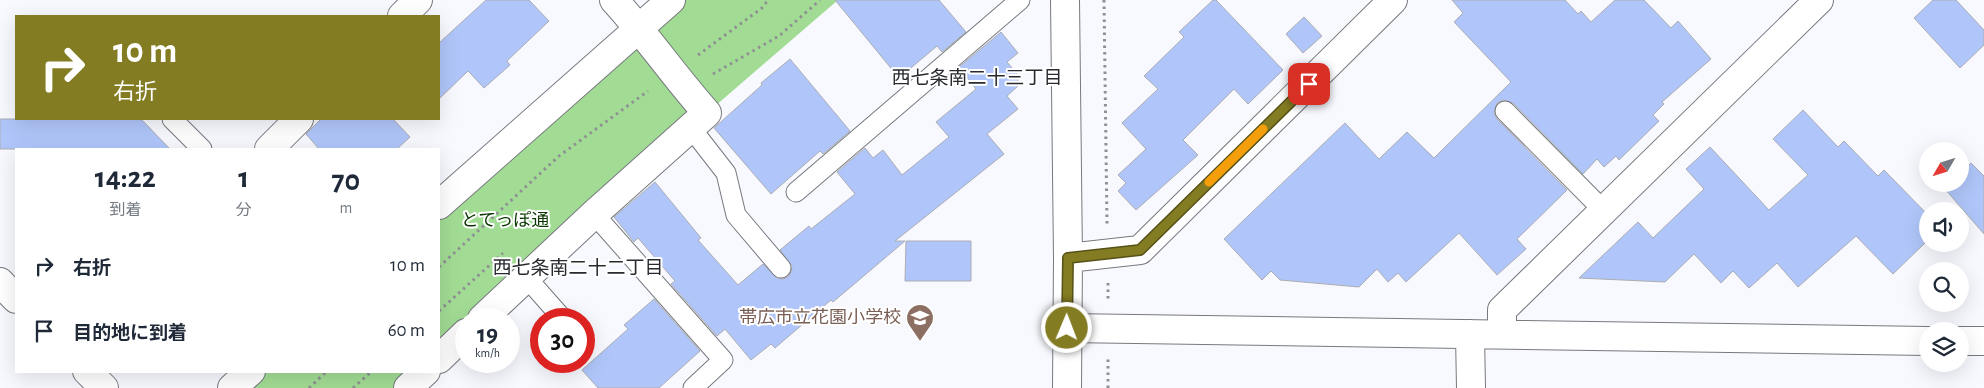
<!DOCTYPE html>
<html lang="ja">
<meta charset="utf-8">
<style>
:root{--surface:#fff;--page:#f6f6f7;--text:#1f2937;--muted:#747a83}
body{margin:0;font-family:"Alegreya Sans","Noto Sans JP",sans-serif;background:var(--page);color:var(--text);height:100vh;display:flex;flex-direction:column;font-size:19px;white-space:nowrap}
*{box-sizing:border-box;margin:0}
p{font-size:16px;color:var(--muted)}
.icon{flex:none;width:28px;height:28px;fill:none;stroke:currentColor;stroke-width:2;stroke-linecap:round;stroke-linejoin:round}
.map{position:relative;flex:1;overflow:hidden}
.drawer{position:absolute;left:15px;top:148px;width:425px;height:225px;display:flex;flex-direction:column;background:var(--surface);border-radius:0px;box-shadow:0 5px 20px #0002}
.drawer>*{flex:none}
.banner{position:absolute;left:15px;top:15px;width:425px;height:105px;border-radius:0px;box-shadow:0 5px 20px #0002;background:#847c23;color:#fff;overflow:hidden}
.needle{width:32px;rotate:231deg}
.controls{position:absolute;left:1919px;top:142px;display:grid;gap:10px}
.controls a{display:grid;place-items:center;width:50px;height:50px;border-radius:50%;background:var(--surface);box-shadow:0 5px 20px #0002;font-size:25px}
.speed{position:absolute;left:455px;top:308px;display:flex;gap:10px;font-size:25px;font-weight:700;text-align:center}
.speed>*{display:grid;place-content:center;width:65px;height:65px;border-radius:50%;background:var(--surface);box-shadow:0 5px 20px #0002;line-height:1}
.speed small{font-size:12px;font-weight:400}
.speed .limit{border:8px solid #d22;background:#fff;color:#111}
.pin{position:absolute;display:grid;place-items:center;width:42px;height:42px;color:#fff;margin:-21px;border-radius:10px;box-shadow:0 2px 8px #0006}
.me{position:absolute;width:55px;margin:-28px;rotate:1deg;stroke-linejoin:round;filter:drop-shadow(0 0 4px #0008)}
.turn{display:flex;align-items:center;gap:18px;height:105px;padding:0 15px;font-size:22px}
.turn .icon{width:65px;height:65px;stroke-width:2.5}
.turn b{display:block;font-size:35px;line-height:42px}
.eta{display:flex;justify-content:space-evenly;align-items:center;height:85px;text-align:center}
.eta b{font-size:30px;font-weight:700;line-height:35px}
ul{padding:0;list-style:none}
li{display:flex;align-items:center;gap:15px;height:65px;padding:0 15px}
li div{flex:1}
li b{display:block;font-size:19px}
li em{font-style:normal}
.map>svg:first-child{display:block}
.green{fill:#a2dc94}
.building{fill:#b0c6fa;stroke:#abadb2}
.lines{fill:none;stroke-linecap:round;stroke-linejoin:round}
.lane-casing{stroke:#76797e;stroke-width:21}
.street-casing{stroke:#76797e;stroke-width:30}
.path{stroke:#8e9093;stroke-width:3;stroke-dasharray:2.5 4;stroke-linecap:butt}
.lane{stroke:#fff;stroke-width:19}
.street{stroke:#fff;stroke-width:28}
.route-casing{stroke:#565117;stroke-width:12}
.route{stroke:#847c23;stroke-width:9}
.slow{stroke:#f59e0b;stroke-width:9}
.labels{text-anchor:middle;dominant-baseline:central;stroke-width:4;stroke-linejoin:round;paint-order:stroke}
.park-label{font-size:18px;fill:#0b3800;stroke:#fff}
.education-label{font-size:18px;fill:#785e54;stroke:#fff;text-anchor:end}
.neighbourhood-label{font-size:19px;fill:#282a2f;stroke:#fff}
</style>
<div class="map">
<svg width="1984" height="388" viewBox="0 0 1984 388">
<rect width="100%" height="100%" fill="#f7f9fe"/>
<path class="green" d="M671 0H838L707 113 482 319H466V333L439 359V205Z
M251 371H426L408 388H232Z"/>
<path class="building" d="M486 0H529L549 21 507 61 510 65 484 88 468 71 439 99V43Z
M835 0H939L966 32 942 52 937 46 899 78Z
M1213 0H1216L1283 70 1248 104 1234 89 1183 140 1198 155 1136 210 1118 191 1126 183 1118 175 1146 149 1122 123 1158 89 1144 76 1184 37 1179 32Z
M1452 0H1565L1578 14 1581 11 1591 22 1615 0H1644L1671 28 1678 21 1711 59 1662 102 1664 104 1653 115 1659 121 1619 160 1616 156 1604 167 1597 159 1583 174 1513 103 1503 100 1497 103 1494 113 1497 119 1567 190 1517 239 1526 249 1497 275 1459 233 1406 282 1398 273 1388 282 1377 269 1359 287 1280 280 1271 271 1262 280 1224 239 1345 123 1379 159 1407 132 1434 158 1511 82 1454 22 1463 13Z
M1933 0H1956L1984 30V45L1960 68 1914 18Z
M1304 17 1322 36 1303 53 1286 34Z
M1001 32 1018 53 1007 62 1018 75V86L1007 96 1018 109 987 134 1004 154 895 241H905L833 302 831 300 775 348 771 344 751 360 725 329 717 336 671 284 675 281 638 238 634 242 614 217 655 182 701 238 698 240 738 285 763 264 777 278 783 279 788 277 791 272 792 266 780 250 809 226 811 229 855 194 837 172 865 148 873 158 883 150 902 175 949 137 936 122 976 89 959 67Z
M790 59 850 131 823 154 820 151 771 194 714 128 762 85 761 83Z
M1803 110 1838 147 1844 141 1878 176 1884 170 1928 215V240L1893 274 1856 236 1798 287 1777 263 1749 288 1733 271 1721 283 1694 254 1665 282 1579 278 1638 222 1653 238 1704 189 1686 169 1710 147 1769 210 1808 175 1773 139Z
M0 119H141L170 149H0Z
M321 119H393L410 137 397 149H319L306 134Z
M1971 163 1984 176V234L1945 189 1951 184H1960V174Z
M906 241H971V281H905Z
M654 299 700 351 659 388H598L582 370 628 329 624 325Z"/>
<g class="lines">
<defs>
<path id="lane" d="M1505 111 1604 211
M172 119 202 149
M691 128 726 173 736 215 781 268
M796 192 1020 0
M594 214 723 360 693 388
M526 277 563 319"/>
<path id="street" d="M1065 0 1068 258 1067 388
M402 16 418 0
M269 149 299 119
M439 205 671 0
M1068 258 1140 250 1393 0
M0 282 16 299
M482 319 594 214 707 113C674 76 647 36 614 0
M1067 328 1928 341
M1470 334 1471 388
M1502 334V310L1819 0
M1960 341H1984
M439 359 466 333
M87 371 104 388
M232 388 251 371
M408 388 426 371"/>
</defs>
<use href="#lane" class="lane-casing"/>
<use href="#street" class="street-casing"/>
<path class="path" d="M1104 0 1107 224
M698 55 762 8 768 0
M713 74 779 36 820 0
M439 267 559 156 648 91
M1108 283V299
M439 311 503 253
M309 388 327 371
M353 388 372 371
M1108 388V358"/>
<use href="#lane" class="lane"/>
<use href="#street" class="street"/>
</g>
<g class="lines">
<defs>
<path id="route" d="M1067 328 1068 258 1140 250 1309 84"/>
</defs>
<use href="#route" class="route-casing"/>
<use href="#route" class="route"/>
<path class="slow" d="M1209 182 1263 129"/>
</g>
<defs>
<symbol id="school-pin" viewBox="-11 -11 22 30"><path d="M0 17L-7.5 6A9.5 9.5 0 1 1 7.5 6Z" fill="#8d6e63" stroke="#fff"/><path d="M0-5L7-2L0 1L-7-2ZM-4 1L0 2.5L4 1V4Q0 6-4 4Z" fill="#fff"/></symbol>
</defs>
<g fill-rule="evenodd">
<use href="#school-pin" x="904" y="302" width="32" height="43"/>
</g>
<g class="labels">
<g class="park-label">
<text x="505" y="221">とてっぽ通</text>
</g>
<g class="education-label">
<text x="901" y="318">帯広市立花園小学校</text>
</g>
<g class="neighbourhood-label">
<text x="977" y="78">西七条南二十三丁目</text>
<text x="578" y="268">西七条南二十二丁目</text>
</g>
</g>
</svg>
<div class="controls">
<a><svg class="needle" viewBox="-14 -14 28 28"><path d="M0-13l5 13h-10z" fill="#e53935"/><path d="M0 13l5-13h-10z" fill="#747a83"/></svg></a>
<a><svg class="icon" aria-label="sound" viewBox="0 0 24 24"><path d="M4 9h4l5-4v14l-5-4H4zM17 9q2 3 0 6"/></svg></a>
<a><svg class="icon" aria-label="search" viewBox="0 0 24 24"><circle cx="10" cy="10" r="6"/><path d="M15 15l6 6"/></svg></a>
<a><svg class="icon" aria-label="layers" viewBox="0 0 24 24"><path d="M12 4l9 5-9 5-9-5zM3 14l9 5 9-5"/></svg></a>
</div>
<div class="speed"><div>19<small>km/h</small></div><div class="limit">30</div></div>
<div class="pin" style="left:1309px;top:84px;background:#d93025"><svg class="icon" aria-label="arrive" viewBox="0 0 24 24"><path d="M6 21V4h12l-3 4 3 4H6"/></svg></div>
<svg class="me" style="left:1067px;top:328px" viewBox="-20 -20 40 40"><circle r="17" fill="#847c23" stroke="#fff" stroke-width="3"/><path d="M0-11L8 9 0 5-8 9z" fill="#fff"/></svg>
<div class="banner">
<div class="turn"><svg class="icon" aria-label="right" viewBox="0 0 24 24"><path d="M7 20v-9h11M14 6l5 5-5 5"/></svg><div><b>10 m</b>右折</div></div>
</div>
<section class="drawer">
<div class="eta">
<div><b>14:22</b><p>到着</p></div>
<div><b>1</b><p>分</p></div>
<div><b>70</b><p>m</p></div>
</div>
<ul>
<li><svg class="icon" aria-label="right" viewBox="0 0 24 24"><path d="M7 20v-9h11M14 6l5 5-5 5"/></svg><div><b>右折</b></div><em>10 m</em></li>
<li><svg class="icon" aria-label="arrive" viewBox="0 0 24 24"><path d="M6 21V4h12l-3 4 3 4H6"/></svg><div><b>目的地に到着</b></div><em>60 m</em></li>
</ul>
</section>
</div>
